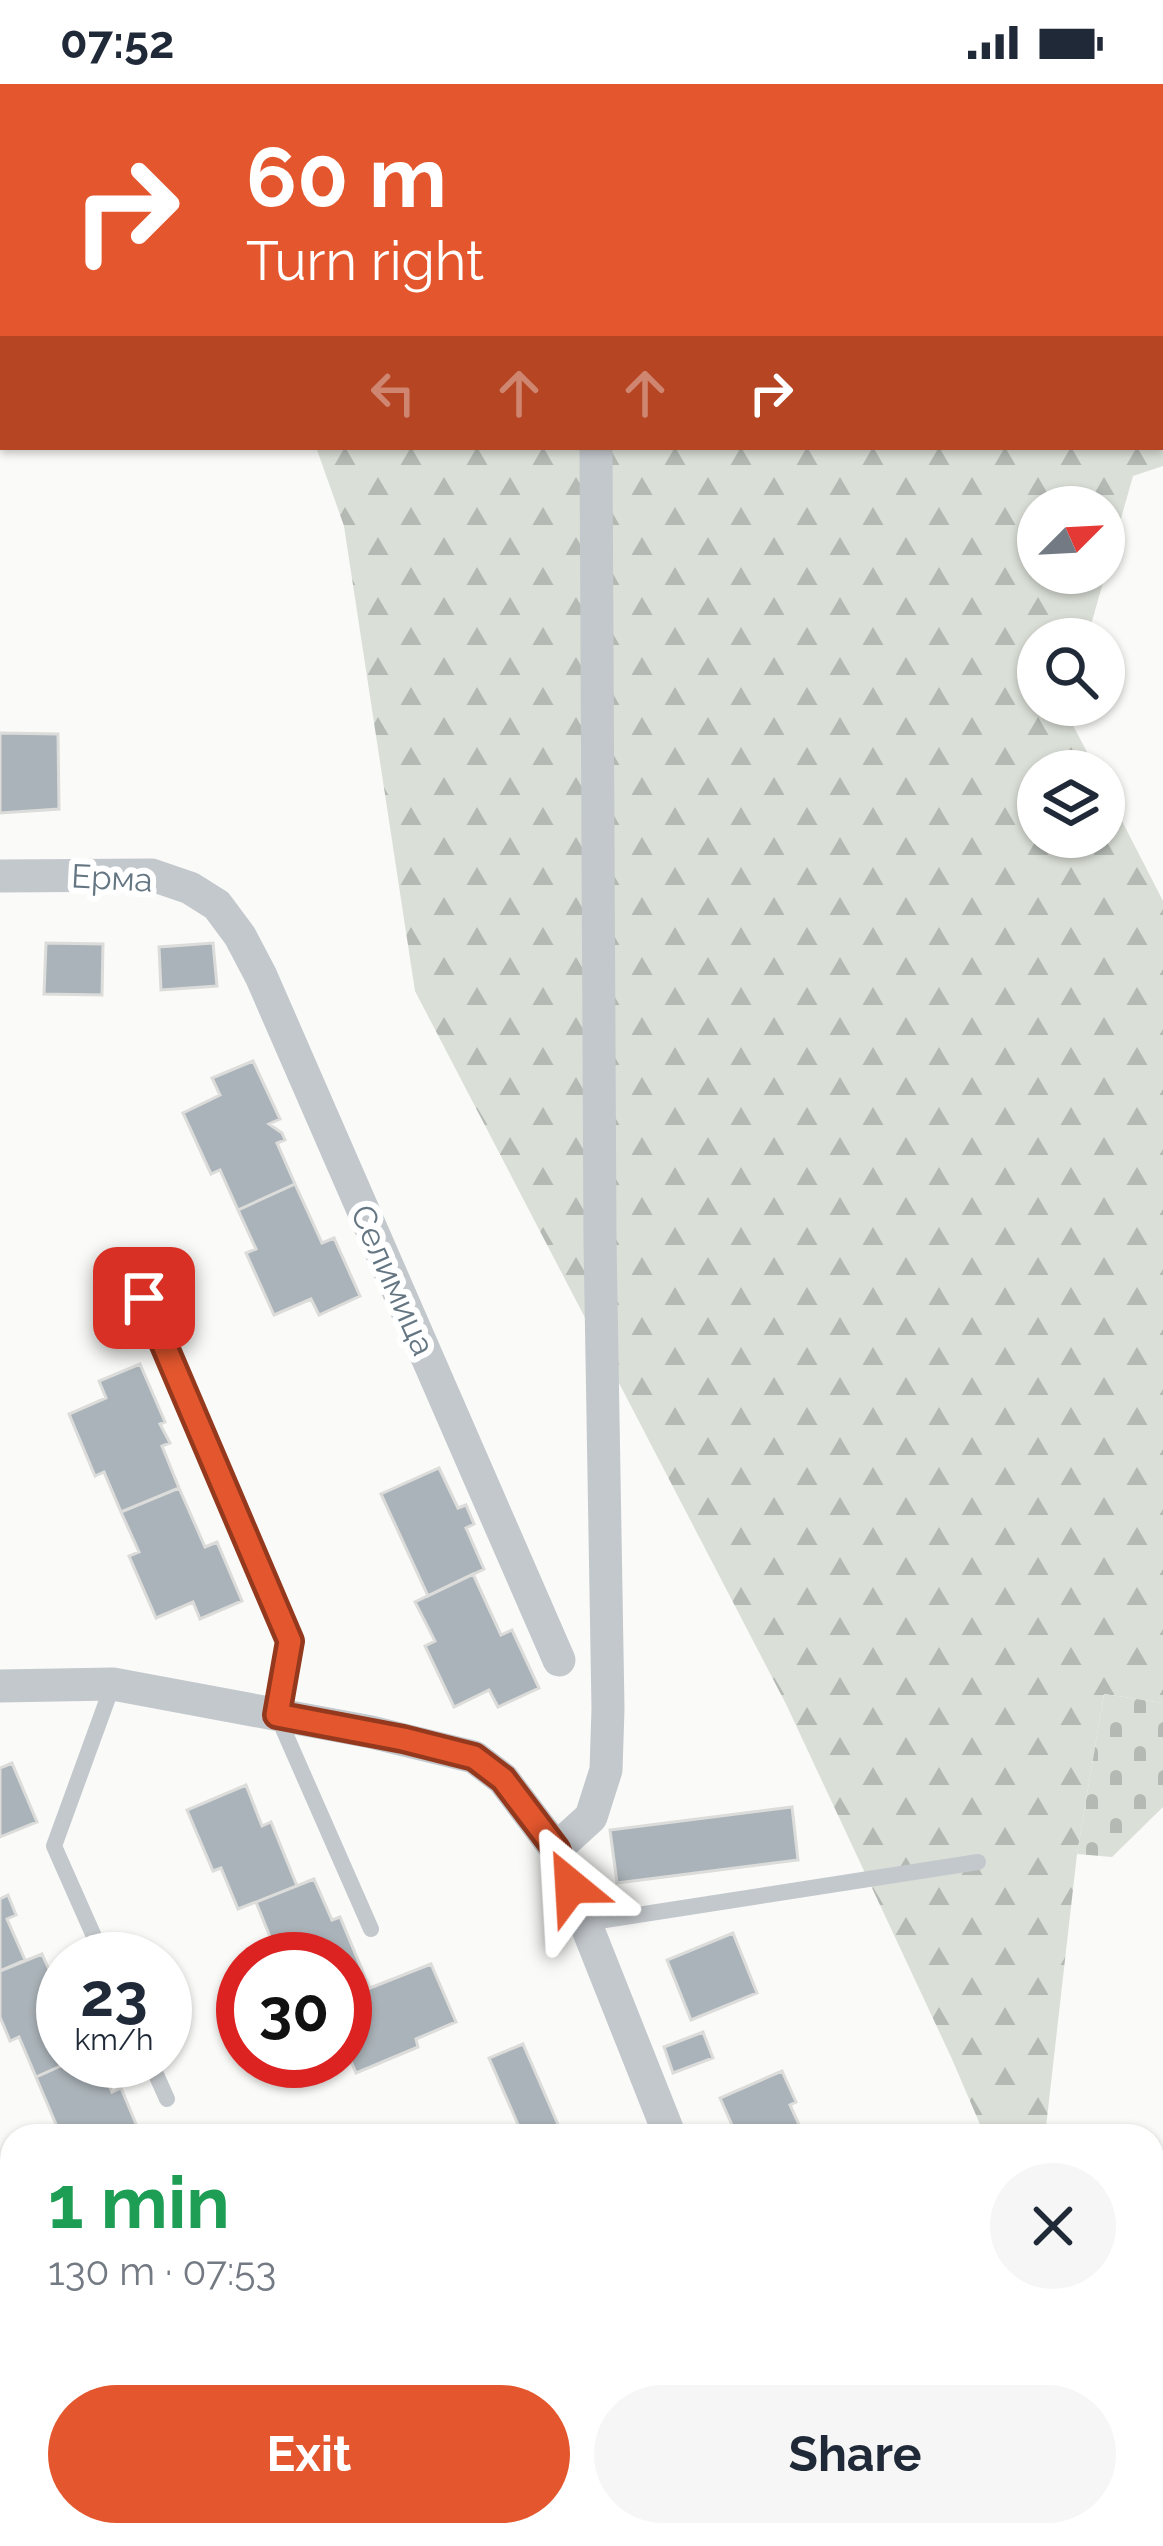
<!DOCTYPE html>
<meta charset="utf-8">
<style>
:root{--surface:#fff;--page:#f6f6f7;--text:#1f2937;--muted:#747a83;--accent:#e4572e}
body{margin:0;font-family:Raleway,sans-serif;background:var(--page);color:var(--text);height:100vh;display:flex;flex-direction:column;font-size:45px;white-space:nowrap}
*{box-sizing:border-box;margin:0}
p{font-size:39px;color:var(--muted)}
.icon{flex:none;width:66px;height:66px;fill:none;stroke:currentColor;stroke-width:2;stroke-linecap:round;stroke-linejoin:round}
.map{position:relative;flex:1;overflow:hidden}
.details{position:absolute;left:0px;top:2040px;width:1164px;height:423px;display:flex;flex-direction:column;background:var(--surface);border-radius:36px 36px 0 0;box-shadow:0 3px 9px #0004}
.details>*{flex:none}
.hud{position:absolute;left:0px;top:0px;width:1164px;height:366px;box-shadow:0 3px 9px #0004;background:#e4572e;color:#fff;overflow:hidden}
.needle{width:78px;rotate:66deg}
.tools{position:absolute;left:1017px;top:402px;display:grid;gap:24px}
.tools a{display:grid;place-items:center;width:108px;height:108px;border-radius:50%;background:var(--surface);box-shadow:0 3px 9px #0004;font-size:60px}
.speed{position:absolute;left:36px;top:1848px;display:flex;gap:24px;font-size:60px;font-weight:700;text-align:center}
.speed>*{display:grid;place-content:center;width:156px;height:156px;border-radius:50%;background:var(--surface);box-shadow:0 3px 9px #0004;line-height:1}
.speed small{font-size:30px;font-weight:400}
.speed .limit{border:18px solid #d22;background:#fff;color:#111}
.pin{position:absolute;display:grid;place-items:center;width:102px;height:102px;color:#fff;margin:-51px;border-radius:24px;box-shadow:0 6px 18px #0006}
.me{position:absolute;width:132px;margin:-66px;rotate:333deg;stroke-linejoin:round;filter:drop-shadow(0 0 9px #0008)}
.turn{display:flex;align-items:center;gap:42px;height:252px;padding:0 48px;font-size:54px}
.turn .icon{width:156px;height:156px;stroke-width:2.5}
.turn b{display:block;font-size:84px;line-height:102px}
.lanes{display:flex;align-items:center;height:114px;padding:0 48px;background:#0003;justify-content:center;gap:60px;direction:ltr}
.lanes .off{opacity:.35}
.round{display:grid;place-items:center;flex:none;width:126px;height:126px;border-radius:63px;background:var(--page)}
.head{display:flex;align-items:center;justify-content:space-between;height:204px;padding:0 48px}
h1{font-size:72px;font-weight:700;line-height:90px;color:#1e9e55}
.primary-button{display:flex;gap:24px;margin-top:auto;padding:24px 48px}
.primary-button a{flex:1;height:138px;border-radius:72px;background:var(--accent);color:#fff;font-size:48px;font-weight:700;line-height:138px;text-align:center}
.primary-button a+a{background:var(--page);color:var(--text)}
.status{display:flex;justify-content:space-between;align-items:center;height:84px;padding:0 60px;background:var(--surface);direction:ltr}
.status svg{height:33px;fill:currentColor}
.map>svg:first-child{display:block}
.forest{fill:url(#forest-firs);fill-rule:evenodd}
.cemetery{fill:url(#cemetery-stones)}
.building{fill:#aab3b9;stroke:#dcdcda;stroke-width:3}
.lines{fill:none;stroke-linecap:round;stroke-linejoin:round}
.secondary-casing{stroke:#b3babf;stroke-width:48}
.lane{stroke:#c3c8cc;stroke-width:16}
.street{stroke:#c3c8cc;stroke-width:33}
.secondary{stroke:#fff;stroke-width:45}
.route-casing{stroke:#94391e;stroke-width:30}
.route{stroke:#e4572e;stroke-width:21}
.labels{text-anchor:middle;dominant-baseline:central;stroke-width:12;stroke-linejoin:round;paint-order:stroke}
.street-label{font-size:33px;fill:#657683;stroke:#fff}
</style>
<div class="status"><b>07:52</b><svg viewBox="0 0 49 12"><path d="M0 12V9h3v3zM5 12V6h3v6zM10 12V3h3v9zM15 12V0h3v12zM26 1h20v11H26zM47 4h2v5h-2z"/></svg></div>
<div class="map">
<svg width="1163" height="2462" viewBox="0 0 1163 2462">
<defs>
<pattern id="forest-firs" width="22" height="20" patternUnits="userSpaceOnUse" patternTransform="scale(3)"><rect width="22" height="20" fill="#dadfd7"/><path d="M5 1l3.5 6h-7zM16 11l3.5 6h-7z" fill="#b4b9b4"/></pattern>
<pattern id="cemetery-stones" width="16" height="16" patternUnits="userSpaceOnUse" patternTransform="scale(3)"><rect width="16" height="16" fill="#dadfd7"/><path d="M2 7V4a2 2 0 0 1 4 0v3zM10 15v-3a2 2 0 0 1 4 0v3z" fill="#b4b9b4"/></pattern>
</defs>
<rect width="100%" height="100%" fill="#fafaf8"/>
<path class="forest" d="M164 0H1163V382L1133 392 1087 555H1038V621H1068L1066 628 1097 687H1038V753H1104V702L1163 817V1619L1104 1610 1077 1770 1045 2052H985L952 1975 786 1620 415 907 344 442 316 363H1161V3H166ZM1038 423H1104V489H1038Z"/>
<path class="cemetery" d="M1104 1610 1163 1619V1723L1112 1773 1077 1770Z"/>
<path class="building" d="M0 649 58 650 59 725 0 729Z
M46 859 103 860 102 911 44 910Z
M213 859 217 902 161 906 159 863Z
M253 977 280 1035 269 1040 282 1049 285 1056 277 1059 295 1100 238 1126 220 1086 211 1090 183 1029 220 1011 212 994Z
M295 1100 322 1159 334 1154 360 1212 319 1231 311 1215 274 1231 246 1169 256 1165 238 1126Z
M140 1280 165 1338 160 1340 170 1359 162 1362 179 1404 121 1428 104 1388 95 1392 69 1330 106 1314 99 1297Z
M439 1384 458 1424 466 1421 474 1440 466 1444 484 1485 428 1512 381 1410Z
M179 1404 205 1463 217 1458 242 1517 200 1535 193 1518 156 1534 129 1472 139 1468 121 1428Z
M473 1490 501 1551 512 1546 539 1604 498 1623 489 1606 454 1623 425 1562 435 1557 415 1518Z
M12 1679 37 1738 0 1753V1684Z
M246 1701 262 1742 271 1738 297 1802 238 1825 221 1784 213 1787 187 1726Z
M792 1723 798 1776 617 1799 610 1746Z
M314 1795 332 1836 340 1833 365 1893 345 1901V1875H279L256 1818Z
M8 1811 16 1831 7 1835 25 1876 0 1887V1815Z
M733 1849 757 1909 691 1936 667 1876Z
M42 1870 60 1910 63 1909V1977H72L36 1993 19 1953 10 1957 0 1933V1887Z
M431 1880 456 1938 416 1955 418 1963 356 1989 345 1963V1901L365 1893 370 1904Z
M703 1948 713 1974 673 1989 664 1963Z
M523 1960 563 2052H523L489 1974Z
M72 1977H99L112 2008 121 2004 141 2052H61L36 1993Z
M782 1987 796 2018 790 2021 802 2047 791 2052H737L720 2014Z
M283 2451H363L366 2457 373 2454 376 2462H275L272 2456Z
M424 2451H464L469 2462H429Z"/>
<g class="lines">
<defs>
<path id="secondary" d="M0 2316 12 2328
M121 2451 130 2462"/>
</defs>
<use href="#secondary" class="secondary-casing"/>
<path class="lane" d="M144 1214 291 1557 277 1631 371 1845
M586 1839 978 1778
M104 1875 54 1762 113 1600
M150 1977 167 2015
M410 2451 416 2462"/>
<path class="street" d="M594 0V3
M0 792 152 791 190 804 217 821 240 852 261 892 559 1576
M0 1602 113 1600 371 1648 474 1673 503 1695 556 1765 670 2052
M556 1765 591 1733 606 1686 608 1625 600 1157 596 363
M834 2451 838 2462"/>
<use href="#secondary" class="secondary"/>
</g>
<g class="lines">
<defs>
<path id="route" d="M144 1214 290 1557 277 1631 403 1655 474 1673 503 1695 556 1765 571 1802"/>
</defs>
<use href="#route" class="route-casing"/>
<use href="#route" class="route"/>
</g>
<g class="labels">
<g class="street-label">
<text transform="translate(112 794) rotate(3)">Ерма</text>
<text transform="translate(393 1196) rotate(66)">Селимица</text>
</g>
</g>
</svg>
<div class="tools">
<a><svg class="needle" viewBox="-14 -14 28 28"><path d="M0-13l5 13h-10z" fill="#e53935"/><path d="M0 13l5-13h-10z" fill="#747a83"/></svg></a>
<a><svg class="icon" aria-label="search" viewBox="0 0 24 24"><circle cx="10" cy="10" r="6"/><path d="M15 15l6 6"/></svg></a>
<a><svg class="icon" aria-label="layers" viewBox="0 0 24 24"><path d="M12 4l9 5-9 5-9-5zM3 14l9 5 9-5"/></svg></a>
</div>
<div class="speed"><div>23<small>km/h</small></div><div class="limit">30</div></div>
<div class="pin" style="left:144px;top:1214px;background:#d93025"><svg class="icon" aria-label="arrive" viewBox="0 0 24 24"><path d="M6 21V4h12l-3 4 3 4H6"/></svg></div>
<svg class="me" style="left:571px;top:1802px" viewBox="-20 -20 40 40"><path d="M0-17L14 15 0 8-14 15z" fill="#e4572e" stroke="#fff" stroke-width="4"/></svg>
<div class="hud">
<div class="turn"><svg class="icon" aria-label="right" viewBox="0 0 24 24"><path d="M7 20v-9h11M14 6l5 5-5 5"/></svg><div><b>60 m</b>Turn right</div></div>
<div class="lanes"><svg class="icon off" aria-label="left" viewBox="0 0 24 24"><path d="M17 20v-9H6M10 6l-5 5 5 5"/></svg><svg class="icon off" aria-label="ahead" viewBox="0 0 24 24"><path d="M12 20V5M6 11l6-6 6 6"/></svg><svg class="icon off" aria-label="ahead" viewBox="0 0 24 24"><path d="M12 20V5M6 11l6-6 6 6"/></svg><svg class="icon" aria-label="right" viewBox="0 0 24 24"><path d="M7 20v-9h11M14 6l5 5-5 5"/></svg></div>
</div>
<section class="details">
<div class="head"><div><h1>1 min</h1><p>130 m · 07:53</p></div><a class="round"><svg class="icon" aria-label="close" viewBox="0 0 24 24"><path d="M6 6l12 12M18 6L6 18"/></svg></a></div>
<div class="primary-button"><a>Exit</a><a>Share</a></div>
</section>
</div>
